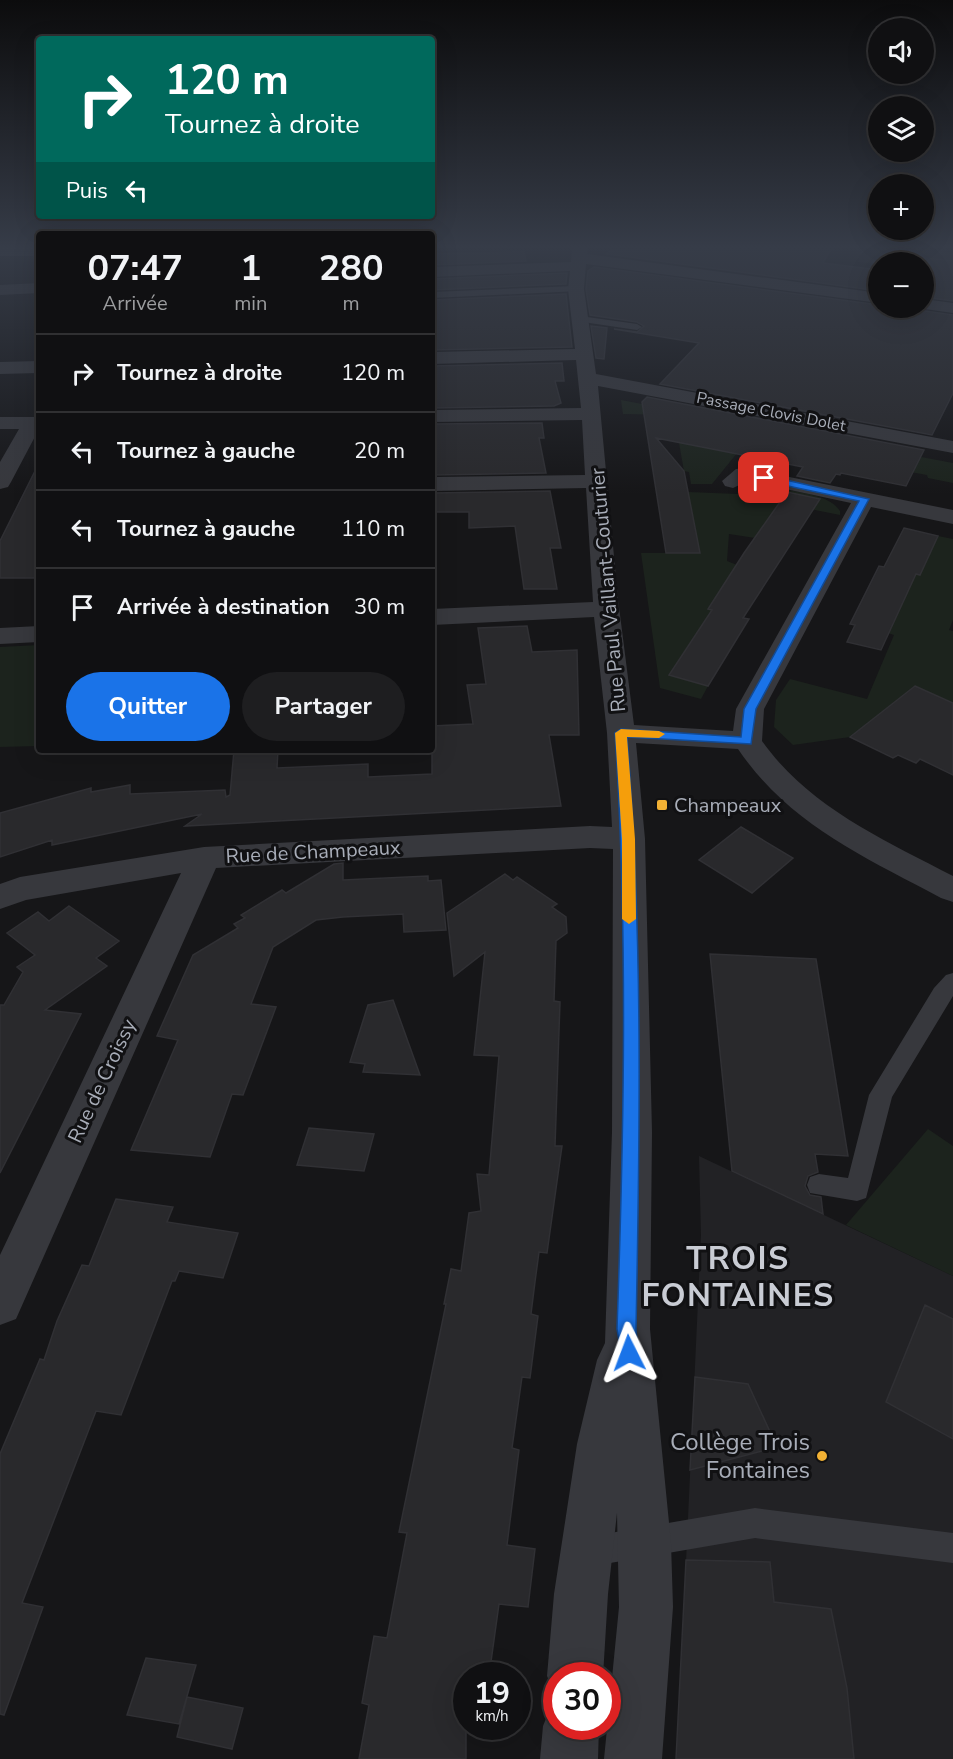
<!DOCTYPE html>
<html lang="fr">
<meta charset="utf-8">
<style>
:root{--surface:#101012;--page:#1e1e20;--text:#f1f3f6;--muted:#9c9d9f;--line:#303032;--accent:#1a73e8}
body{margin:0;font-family:"Nunito Sans",sans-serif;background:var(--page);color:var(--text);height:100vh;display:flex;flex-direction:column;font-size:22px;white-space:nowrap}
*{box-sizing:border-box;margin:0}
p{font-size:20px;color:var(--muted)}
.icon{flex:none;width:33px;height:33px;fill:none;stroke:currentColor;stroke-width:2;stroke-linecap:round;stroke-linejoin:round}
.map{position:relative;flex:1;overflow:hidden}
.side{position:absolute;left:36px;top:231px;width:399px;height:522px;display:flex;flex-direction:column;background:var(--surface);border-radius:6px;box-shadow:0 6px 24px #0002,0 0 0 2px var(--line)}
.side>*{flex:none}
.top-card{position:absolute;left:36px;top:36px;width:399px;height:183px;border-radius:6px;box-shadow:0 6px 24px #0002,0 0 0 2px var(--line);background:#00695c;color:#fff;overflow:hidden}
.buttons{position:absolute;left:868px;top:18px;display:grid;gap:12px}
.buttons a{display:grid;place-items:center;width:66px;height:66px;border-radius:50%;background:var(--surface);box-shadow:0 6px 24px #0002,0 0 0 2px var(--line);font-size:30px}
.speed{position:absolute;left:453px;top:1662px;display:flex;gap:12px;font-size:30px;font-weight:700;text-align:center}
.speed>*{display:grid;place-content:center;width:78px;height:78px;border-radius:50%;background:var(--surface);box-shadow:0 6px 24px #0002,0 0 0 2px var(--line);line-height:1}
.speed small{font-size:15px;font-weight:400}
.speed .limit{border:9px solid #d22;background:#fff;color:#111}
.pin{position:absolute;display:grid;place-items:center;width:51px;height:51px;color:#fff;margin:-26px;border-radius:12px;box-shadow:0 3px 9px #0006}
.me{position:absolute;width:66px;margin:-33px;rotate:357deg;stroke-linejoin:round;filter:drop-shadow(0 0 4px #0008)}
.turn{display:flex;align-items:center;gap:21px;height:126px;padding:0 30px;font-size:27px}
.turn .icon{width:78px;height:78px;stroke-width:2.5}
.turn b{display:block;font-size:42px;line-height:51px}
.then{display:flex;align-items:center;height:57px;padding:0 30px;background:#0003;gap:12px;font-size:22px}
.eta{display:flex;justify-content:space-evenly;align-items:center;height:102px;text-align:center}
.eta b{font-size:36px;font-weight:700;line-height:42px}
.cta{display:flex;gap:12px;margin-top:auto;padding:12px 30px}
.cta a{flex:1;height:69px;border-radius:36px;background:var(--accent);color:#fff;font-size:24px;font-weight:700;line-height:69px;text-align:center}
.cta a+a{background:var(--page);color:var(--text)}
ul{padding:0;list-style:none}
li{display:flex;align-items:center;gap:18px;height:78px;padding:0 30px;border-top:2px solid var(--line)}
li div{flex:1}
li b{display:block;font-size:22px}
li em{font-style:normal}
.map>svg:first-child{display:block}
.built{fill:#222225}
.green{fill:#1c231d}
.building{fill:#29292c;stroke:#303034;stroke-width:1.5}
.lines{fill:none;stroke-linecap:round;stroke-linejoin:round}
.service{fill:#37383d;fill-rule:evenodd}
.minor{fill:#37383d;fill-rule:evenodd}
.secondary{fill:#45474d;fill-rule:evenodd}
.route{fill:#1a73e8;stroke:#114b97;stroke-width:1.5}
.slow{fill:#f59e0b}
.poi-dot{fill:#f2b134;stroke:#111113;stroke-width:2}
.labels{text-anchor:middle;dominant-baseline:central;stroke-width:6;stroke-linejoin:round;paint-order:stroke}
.far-street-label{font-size:16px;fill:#a8adb8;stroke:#111113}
.street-label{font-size:20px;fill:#a8adb8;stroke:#111113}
.poi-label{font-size:20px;fill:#a8adb8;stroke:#111113;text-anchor:start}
.near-poi-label{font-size:24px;fill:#a8adb8;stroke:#111113;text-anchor:end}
.near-district-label{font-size:32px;font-weight:bold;letter-spacing:1.5px;fill:#c9ccd4;stroke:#111113}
</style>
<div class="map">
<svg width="953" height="1759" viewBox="0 0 953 1759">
<rect width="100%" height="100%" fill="#161618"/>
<path class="built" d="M862 248H932V251L953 253V279L924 262 879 264 858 262Z
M699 1156 953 1276V1759H677L701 1235Z"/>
<path class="green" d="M621 400 953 463V483L928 478 927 475 746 442 712 484H691L689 472 684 471 676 426 677 415 623 414Z
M772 487C792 492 829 493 840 511V515L780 503 755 538 729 534 727 561 737 565 708 609 712 610 669 675 708 686 701 699 660 688 641 553H699L688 492 767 495Z
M938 536 953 539V620L949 630 953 631V703L915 686 850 737 793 745 774 727 776 700 790 679 867 699 894 635 888 633 915 574 920 575Z
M39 645V746L0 747V647Z
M928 1129 953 1146V1276L846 1225Z"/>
<path class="building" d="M708 248 831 249 823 263 879 270V291L607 254 611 250Z
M524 252 526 261 432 265V254Z
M917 257 953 261V301L924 297V262H916Z
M594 267 879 305V308H916L918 310 953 315V393L932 435 660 384 699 343 614 329 637 332 644 326 637 322 590 315 586 289 588 271Z
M567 273 566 284 432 290V279Z
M566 294 572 347 432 350V300Z
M591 326 607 328 604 359 596 358Z
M562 363 564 381H555L561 403 554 406 432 408V366Z
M647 397 924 450 906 486 841 473 840 475 836 474 830 483 797 476 803 467 656 438 684 471 700 553H666L642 402Z
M542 423 544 438H539L546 473 432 475V424Z
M39 463V578H0V541Z
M550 491 561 548H550L557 589H524L515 526 469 528V512H432V493Z
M787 492 820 499 743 618 749 619 708 686 669 675 712 610 708 609 744 553Z
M904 528 938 536 920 575 916 574 881 650 847 642 855 625 850 624 879 566 884 567Z
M527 626 532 652 577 650 579 735H549L561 806 185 826 202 814 52 845V840L0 857V813L91 788V792L130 785V794L225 790 226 797 230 795 234 750H278L277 768 368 764V777L432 774V726L473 724 467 685 486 684 478 628Z
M915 686 953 703V775L920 759 916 763 898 755 893 758 850 737Z
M741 827 793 858 752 893 699 860Z
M343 863V880L428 876V881L441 880 446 930 404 932 403 914 343 917 316 920 273 947 251 1004 276 1007 243 1095 232 1094 210 1157 131 1150 178 1040 157 1036 193 955 238 928 234 924 245 918 241 915 282 890 286 893 334 864Z
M505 874 513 880 517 877 557 904 552 907 566 917 567 933 556 941 554 1001 560 1002 555 1146H562L547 1253 539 1252 535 1282 531 1314 538 1316 530 1378 522 1377 512 1448 519 1450 507 1545 535 1549 528 1607 499 1604 489 1676H466V1759H359L369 1705 362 1703 374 1636 387 1638 407 1533 399 1532 446 1304H444L451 1269 461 1271 469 1213 481 1211 477 1174 489 1175 499 1056 474 1055 485 952 454 976 447 913Z
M69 906 119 941 96 958 107 966 45 1010 81 1014 0 1173V1005H4L23 972 17 967 35 955 7 933 38 912 49 921Z
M710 954 816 959 848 1156 815 1154 818 1172 808 1176 805 1186 810 1195 821 1197 823 1214 732 1171Z
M393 1000 420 1075 363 1072 365 1064 350 1062 368 1005Z
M309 1128 374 1134 364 1171 297 1165Z
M116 1199 173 1207 167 1222 238 1233 223 1278 179 1271 175 1281H172L121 1415 96 1411 22 1603 43 1607 4 1715 0 1714V1454L40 1359 44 1360 57 1321 82 1265 89 1266Z
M925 1305 953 1319V1439L886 1402Z
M695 1377 748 1384 777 1447 690 1470Z
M686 1560 770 1562 774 1602 831 1609 847 1688 854 1759H676Z
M146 1658 196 1665 179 1724 127 1715Z
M187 1697 243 1708 232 1749 177 1737Z"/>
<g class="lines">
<path class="service" d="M576 286 581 289 579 291 432 298V292Z
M580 316 637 324 642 327 637 330 576 321 575 319Z
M953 973V996L892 1097 866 1198 857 1201 810 1193 807 1185 810 1177 819 1174 848 1178 869 1095 934 988 946 975Z
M755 1508 953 1533V1563L755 1538 587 1567 576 1563 572 1552 576 1541 587 1537Z"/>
<path class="minor" d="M572 248H588L587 254 879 293V303L586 264 584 289 596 374 953 441V453L598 386 618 599 634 725 733 731 736 709 851 503 748 481 733 488 725 486 722 481 736 469 744 468 953 510V524L871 507 764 709 762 741C809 807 882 839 953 876V902L941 898C863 856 790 825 738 749L636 743 645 839 652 1132 650 1329 671 1543 673 1607 662 1759H604L619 1607 617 1513 608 1594 603 1676H556V1696L547 1676 554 1594 577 1444 597 1360 605 1343 612 1132 613 849 590 848 216 868 16 1319 0 1325V1255L181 873 26 900 0 909V884L20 877 204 847 590 826 612 827 607 733 594 617 432 625V609L593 602 586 488 432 491V477L585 475 582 420 432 422V410L581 408 576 360 432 364V352L575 349 568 289 570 271 432 277V267L571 262Z
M39 283V293L0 295V285Z
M924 299 953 303V313L918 308H924Z
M39 361V373L0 374V362Z
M0 417H39V429L11 482 8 487 0 489V462L19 429H0Z
M39 626V642L0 644V628Z
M556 1704V1726H599L598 1759H540L543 1726 551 1706Z"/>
<path class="secondary" d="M0 248H39V256H0Z"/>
</g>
<linearGradient id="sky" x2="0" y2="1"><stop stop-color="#0c0c0d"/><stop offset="0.5" stop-color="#363c48"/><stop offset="1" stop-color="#363c48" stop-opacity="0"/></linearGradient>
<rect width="953" height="494" fill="url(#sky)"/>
<path class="route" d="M764 475 869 499 756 709 751 744 627 737C643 934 640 1132 636 1329L638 1353 635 1359 629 1362 622 1359 617 1329C624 1130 628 931 615 733L621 729 741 737 744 709 859 501 760 480 759 478Z"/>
<path class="slow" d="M621 729 659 731 665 734 659 738 627 737 635 839 636 919 629 924 622 919V839L615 733Z"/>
<g class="poi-dot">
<rect x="656" y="799" width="12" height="12" rx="3"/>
<circle cx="822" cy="1456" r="6"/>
</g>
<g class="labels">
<g class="far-street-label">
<text transform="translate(771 412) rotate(11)">Passage Clovis Dolet</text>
</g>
<g class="street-label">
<text transform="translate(608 590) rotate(-95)">Rue Paul Vaillant-Couturier</text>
<text transform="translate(313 852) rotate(-3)">Rue de Champeaux</text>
<text transform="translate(102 1081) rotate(-65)">Rue de Croissy</text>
</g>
<g class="poi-label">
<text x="674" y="805">Champeaux</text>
</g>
<g class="near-poi-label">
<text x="810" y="1442">Collège Trois<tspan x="810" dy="28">Fontaines</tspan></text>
</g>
<g class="near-district-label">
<text x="738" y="1258">TROIS<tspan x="738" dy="37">FONTAINES</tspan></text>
</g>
</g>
</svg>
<div class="buttons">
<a><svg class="icon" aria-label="sound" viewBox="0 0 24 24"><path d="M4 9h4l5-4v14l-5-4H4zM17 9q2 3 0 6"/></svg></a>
<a><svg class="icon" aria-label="layers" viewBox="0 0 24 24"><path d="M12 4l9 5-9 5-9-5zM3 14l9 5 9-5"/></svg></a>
<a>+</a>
<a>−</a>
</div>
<div class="speed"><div>19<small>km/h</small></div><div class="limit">30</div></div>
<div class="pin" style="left:764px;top:478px;background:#d93025"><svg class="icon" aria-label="arrive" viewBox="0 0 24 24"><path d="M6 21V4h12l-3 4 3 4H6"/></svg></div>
<svg class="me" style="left:629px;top:1353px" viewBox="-20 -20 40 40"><path d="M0-17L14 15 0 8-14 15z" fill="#1a73e8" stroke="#fff" stroke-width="4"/></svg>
<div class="top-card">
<div class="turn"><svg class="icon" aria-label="right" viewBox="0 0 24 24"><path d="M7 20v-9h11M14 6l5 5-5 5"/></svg><div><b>120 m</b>Tournez à droite</div></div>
<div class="then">Puis<svg class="icon" aria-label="left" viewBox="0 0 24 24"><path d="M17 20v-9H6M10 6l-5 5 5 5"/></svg></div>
</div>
<section class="side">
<div class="eta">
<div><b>07:47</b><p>Arrivée</p></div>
<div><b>1</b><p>min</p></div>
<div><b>280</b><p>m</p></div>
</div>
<ul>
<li><svg class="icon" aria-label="right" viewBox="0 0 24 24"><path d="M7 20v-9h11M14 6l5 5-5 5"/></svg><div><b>Tournez à droite</b></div><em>120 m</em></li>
<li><svg class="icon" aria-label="left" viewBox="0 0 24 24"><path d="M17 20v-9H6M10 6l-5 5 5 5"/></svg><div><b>Tournez à gauche</b></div><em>20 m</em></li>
<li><svg class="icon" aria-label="left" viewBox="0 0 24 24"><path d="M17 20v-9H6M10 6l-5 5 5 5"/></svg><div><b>Tournez à gauche</b></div><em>110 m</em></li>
<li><svg class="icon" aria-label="arrive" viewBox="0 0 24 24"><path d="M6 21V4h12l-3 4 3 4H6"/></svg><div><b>Arrivée à destination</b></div><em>30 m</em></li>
</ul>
<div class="cta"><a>Quitter</a><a>Partager</a></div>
</section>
</div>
